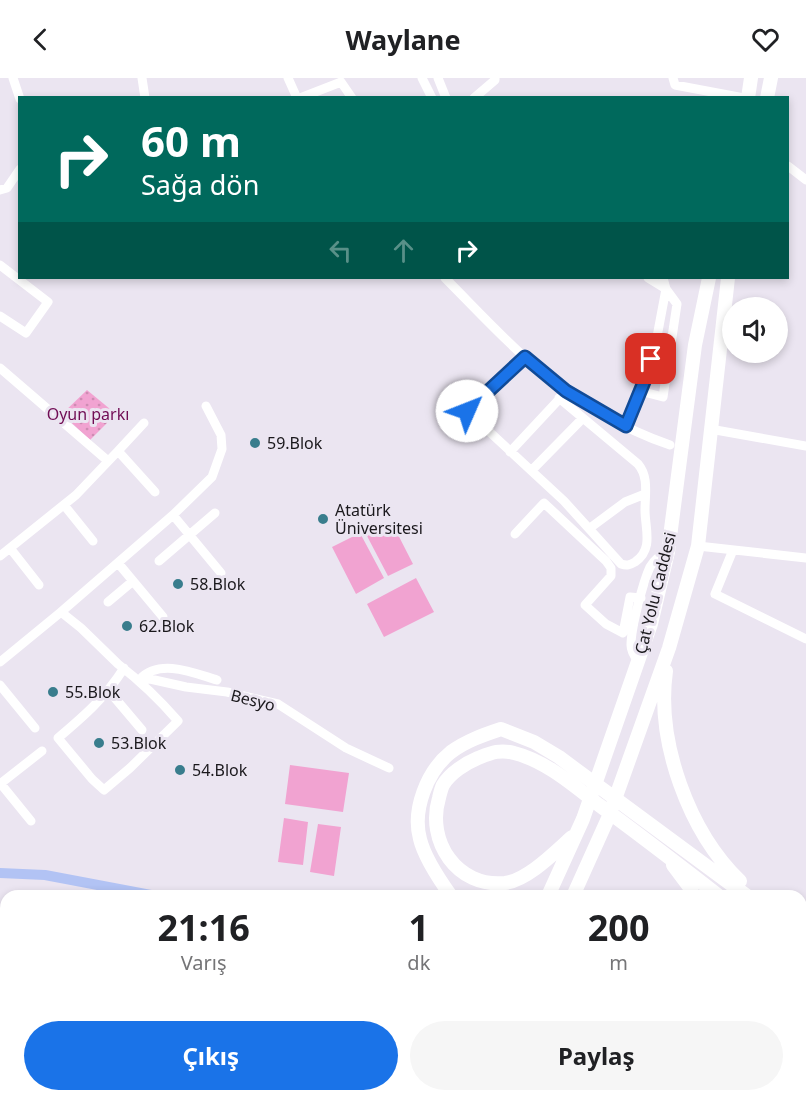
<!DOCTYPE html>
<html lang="tr">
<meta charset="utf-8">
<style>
:root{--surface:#fff;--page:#f6f6f6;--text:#202124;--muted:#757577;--accent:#1a73e8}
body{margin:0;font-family:"Noto Sans",sans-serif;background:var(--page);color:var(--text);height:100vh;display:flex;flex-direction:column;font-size:22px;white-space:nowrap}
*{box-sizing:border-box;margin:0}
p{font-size:20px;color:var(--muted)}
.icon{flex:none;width:33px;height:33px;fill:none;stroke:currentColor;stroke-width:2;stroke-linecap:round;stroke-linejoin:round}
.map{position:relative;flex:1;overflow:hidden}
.details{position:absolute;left:0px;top:812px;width:807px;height:212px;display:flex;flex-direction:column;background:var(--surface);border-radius:18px 18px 0 0;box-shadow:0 3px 9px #0003}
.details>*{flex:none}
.top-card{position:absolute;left:18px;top:18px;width:771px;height:183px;border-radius:0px;box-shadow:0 3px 9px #0003;background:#00695c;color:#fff;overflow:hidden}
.fabs{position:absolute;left:722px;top:219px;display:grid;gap:12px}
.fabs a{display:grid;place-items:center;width:66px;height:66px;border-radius:50%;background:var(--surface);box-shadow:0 3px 9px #0003;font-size:30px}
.pin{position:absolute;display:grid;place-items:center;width:51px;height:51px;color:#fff;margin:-26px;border-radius:12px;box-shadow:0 3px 9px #0006}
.me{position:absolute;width:66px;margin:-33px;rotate:46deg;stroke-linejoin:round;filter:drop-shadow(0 0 4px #0008)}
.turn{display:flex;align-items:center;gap:21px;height:126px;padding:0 24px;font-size:27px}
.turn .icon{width:78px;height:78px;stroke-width:2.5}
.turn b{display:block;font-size:42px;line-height:51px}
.lanes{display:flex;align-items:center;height:57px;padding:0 24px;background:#0003;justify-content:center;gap:30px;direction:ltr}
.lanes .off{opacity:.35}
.eta{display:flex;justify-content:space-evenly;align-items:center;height:102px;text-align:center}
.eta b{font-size:36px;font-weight:700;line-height:42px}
.action{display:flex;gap:12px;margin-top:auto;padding:12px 24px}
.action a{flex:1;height:69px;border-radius:36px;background:var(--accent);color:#fff;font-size:24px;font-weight:700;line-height:69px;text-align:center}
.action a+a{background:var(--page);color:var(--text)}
header{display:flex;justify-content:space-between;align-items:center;height:78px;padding:0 24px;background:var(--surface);font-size:27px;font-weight:700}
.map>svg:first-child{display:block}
.grass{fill:url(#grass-dots)}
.garden{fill:#f1a3d1}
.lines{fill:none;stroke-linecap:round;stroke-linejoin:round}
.canal{stroke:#b2c3f4;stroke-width:10}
.minor{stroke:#fff;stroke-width:9}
.highway{stroke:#fff;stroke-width:14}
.route-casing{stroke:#114b97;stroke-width:15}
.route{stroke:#1a73e8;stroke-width:10}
.poi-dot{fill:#397d8d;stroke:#ebe5f1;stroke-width:2}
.labels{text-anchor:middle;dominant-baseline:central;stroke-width:6;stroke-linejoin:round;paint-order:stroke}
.park-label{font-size:16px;fill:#700c54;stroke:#ebe5f1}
.poi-label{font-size:16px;fill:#1a181c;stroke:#ebe5f1;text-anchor:start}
.street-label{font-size:16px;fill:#1a181c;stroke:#ebe5f1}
</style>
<header><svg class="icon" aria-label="back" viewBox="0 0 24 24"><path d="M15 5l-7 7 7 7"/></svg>Waylane<svg class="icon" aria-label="heart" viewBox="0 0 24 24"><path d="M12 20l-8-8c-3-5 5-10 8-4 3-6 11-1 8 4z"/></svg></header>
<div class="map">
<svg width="806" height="1022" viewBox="0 0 806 1022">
<defs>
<pattern id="grass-dots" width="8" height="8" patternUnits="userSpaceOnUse" patternTransform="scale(1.5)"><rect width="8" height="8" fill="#f1a3d1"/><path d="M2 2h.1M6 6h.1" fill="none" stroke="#ce8cb3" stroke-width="1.8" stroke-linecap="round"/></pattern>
</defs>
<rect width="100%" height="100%" fill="#ebe5f1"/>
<path class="grass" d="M87 312 116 336 90 362 62 336Z"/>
<path class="garden" d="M392 445 413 486 388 498 367 458Z
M360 455 384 500 356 516 332 469Z
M416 500 434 534 384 559 367 526Z
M290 687 349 695 343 734 285 726Z
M284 740 308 744 303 787 278 784Z
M318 746 341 749 334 798 310 794Z
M55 1017H164L168 1022H52Z"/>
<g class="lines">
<path class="canal" d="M0 795 45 797 156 818"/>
<path class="minor" d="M13 0 20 21
M142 0 145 20
M288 0 297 20
M422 0 432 20
M438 0 446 20
M673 0 675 7 744 20
M300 20 341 4 352 20
M474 20 495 2V0
M788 88 806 102
M0 112 7 110 20 91
M0 187 48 224 26 255 0 238
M445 200C475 230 505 263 538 291 575 323 623 351 670 367
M648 200 666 211
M525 278 467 333 564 423 621 486C627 488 630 487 635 484 654 471 645 451 645 432 645 416 649 399 638 386L559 320
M0 290 108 383
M640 313 663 319 677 226 666 211 663 200
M626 348 646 299 656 264 666 211
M710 351 806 368
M118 373 144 345
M510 374 564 316
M532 392 583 340
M64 427 93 463
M173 437 221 495
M590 450 625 424 645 416
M515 456 544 425 606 483 611 490V498L585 527 606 546 623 555 630 519 641 520
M698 468 806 480
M10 470 39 507
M733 472 715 516 806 561
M0 478 76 417 118 373 155 414
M159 483 215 435
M118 485 163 539
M108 524 133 503
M61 534 173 437 212 399 222 371 221 357 206 328
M638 583C634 578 631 573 631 567 631 550 643 504 650 489 654 482 661 477 668 474
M0 584 61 534 81 550 118 586C140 603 159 621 178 643L130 690 104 712 92 701 58 660C84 638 105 620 124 590
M140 601C160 580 194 595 217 602
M139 602 150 601 186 609 227 614 278 626 346 670 389 690
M0 607 35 650
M109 613 142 652
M0 706 42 673
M1 706 31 743
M801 856 806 859
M801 880 806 884
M18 1022 23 1017
M41 1022 47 1017"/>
<path class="highway" d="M748 20 751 0
M767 20 771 0
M666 593C656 664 689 754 740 803
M572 759C555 774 528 802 505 805 457 810 426 763 439 720 440 716 441 711 443 707 450 695 466 685 478 680 491 675 500 671 514 675 546 683 573 707 599 727 639 756 679 787 719 818
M673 787 691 811 693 818
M451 818C441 804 424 778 420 761 412 732 427 693 451 674 466 663 483 657 501 651L534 664 559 679 747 818
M548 818 583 741 651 546 668 474 695 267 709 200
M573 818 609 738 669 570 698 468 728 200
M459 1022 461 1017
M484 1022 486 1017"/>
</g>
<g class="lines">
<defs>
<path id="route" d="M467 333 525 279 566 313 626 348 646 299 651 281"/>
</defs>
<use href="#route" class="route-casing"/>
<use href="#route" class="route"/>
</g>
<g class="poi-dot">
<circle cx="255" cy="365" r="6"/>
<circle cx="323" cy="441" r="6"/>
<circle cx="178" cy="506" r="6"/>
<circle cx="127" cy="548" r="6"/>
<circle cx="53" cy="614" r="6"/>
<circle cx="99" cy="665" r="6"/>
<circle cx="180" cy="692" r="6"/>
</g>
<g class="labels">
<g class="park-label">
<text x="88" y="336">Oyun parkı</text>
</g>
<g class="poi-label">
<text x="267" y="365">59.Blok</text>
<text x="335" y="432">Atatürk<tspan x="335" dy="18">Üniversitesi</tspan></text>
<text x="190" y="506">58.Blok</text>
<text x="139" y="548">62.Blok</text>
<text x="65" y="614">55.Blok</text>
<text x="111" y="665">53.Blok</text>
<text x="192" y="692">54.Blok</text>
</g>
<g class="street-label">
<text transform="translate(655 515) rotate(-76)">Çat Yolu Caddesi</text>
<text transform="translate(253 622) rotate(14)">Besyo</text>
</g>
</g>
</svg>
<div class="fabs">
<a><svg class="icon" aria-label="sound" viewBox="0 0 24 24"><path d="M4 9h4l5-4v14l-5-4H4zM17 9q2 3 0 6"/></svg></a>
</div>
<div class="pin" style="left:651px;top:281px;background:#d93025"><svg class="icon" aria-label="arrive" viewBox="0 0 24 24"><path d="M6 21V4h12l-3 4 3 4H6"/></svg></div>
<svg class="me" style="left:467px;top:333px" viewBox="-20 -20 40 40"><circle r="19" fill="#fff"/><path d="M0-13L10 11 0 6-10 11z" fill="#1a73e8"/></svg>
<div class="top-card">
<div class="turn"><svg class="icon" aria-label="right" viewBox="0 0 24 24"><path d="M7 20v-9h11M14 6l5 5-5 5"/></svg><div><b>60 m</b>Sağa dön</div></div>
<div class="lanes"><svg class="icon off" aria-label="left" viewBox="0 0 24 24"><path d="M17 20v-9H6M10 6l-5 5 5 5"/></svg><svg class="icon off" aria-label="ahead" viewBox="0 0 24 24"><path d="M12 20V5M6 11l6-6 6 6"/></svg><svg class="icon" aria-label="right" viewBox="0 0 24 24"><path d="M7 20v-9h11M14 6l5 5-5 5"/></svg></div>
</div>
<section class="details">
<div class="eta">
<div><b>21:16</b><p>Varış</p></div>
<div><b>1</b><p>dk</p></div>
<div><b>200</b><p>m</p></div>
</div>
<div class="action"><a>Çıkış</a><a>Paylaş</a></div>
</section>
</div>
